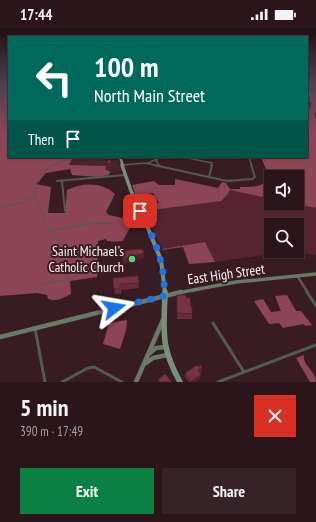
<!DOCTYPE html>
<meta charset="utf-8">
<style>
:root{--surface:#2b151a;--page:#372227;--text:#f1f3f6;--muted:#a69fa2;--line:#473439;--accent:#0b8043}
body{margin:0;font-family:"PT Sans Narrow",sans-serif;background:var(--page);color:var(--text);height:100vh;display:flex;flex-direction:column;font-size:15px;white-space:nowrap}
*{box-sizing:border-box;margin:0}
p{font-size:13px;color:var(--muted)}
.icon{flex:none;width:22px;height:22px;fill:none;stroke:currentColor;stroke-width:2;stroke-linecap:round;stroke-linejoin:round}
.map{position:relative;height:354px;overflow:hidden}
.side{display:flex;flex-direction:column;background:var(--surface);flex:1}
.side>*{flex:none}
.guide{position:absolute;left:8px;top:8px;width:300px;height:122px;border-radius:0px;box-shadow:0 1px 3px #0004,0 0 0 1px var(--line);background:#00695c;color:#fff;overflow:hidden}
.controls{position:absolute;left:264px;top:142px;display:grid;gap:8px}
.controls a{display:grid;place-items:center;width:40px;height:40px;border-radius:0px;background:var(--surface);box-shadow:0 1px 3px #0004,0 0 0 1px var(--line);font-size:20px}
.pin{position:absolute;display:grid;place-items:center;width:34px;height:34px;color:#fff;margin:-17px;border-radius:8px;box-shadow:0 2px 6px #0006}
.me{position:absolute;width:44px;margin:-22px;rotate:76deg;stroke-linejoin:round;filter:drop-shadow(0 0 3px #0008)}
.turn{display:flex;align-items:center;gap:14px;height:84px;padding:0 20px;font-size:18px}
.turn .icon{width:52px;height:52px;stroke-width:2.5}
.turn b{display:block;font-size:28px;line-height:34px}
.then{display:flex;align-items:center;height:38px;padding:0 20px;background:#0003;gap:8px;font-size:15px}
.round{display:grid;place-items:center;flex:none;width:42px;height:42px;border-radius:0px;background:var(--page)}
.overview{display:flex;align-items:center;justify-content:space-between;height:68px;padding:0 20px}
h1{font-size:24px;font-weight:600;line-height:30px}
.cta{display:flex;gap:8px;margin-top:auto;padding:8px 20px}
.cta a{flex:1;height:46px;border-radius:0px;background:var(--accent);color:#fff;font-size:16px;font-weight:600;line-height:46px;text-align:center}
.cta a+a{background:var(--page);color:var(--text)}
.status{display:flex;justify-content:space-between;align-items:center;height:28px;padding:0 20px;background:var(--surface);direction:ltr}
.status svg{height:11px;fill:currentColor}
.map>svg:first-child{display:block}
.built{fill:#48232c}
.green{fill:#572331;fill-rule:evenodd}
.forest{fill:#8c4556}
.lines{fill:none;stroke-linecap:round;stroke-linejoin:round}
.stream{stroke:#4c5b4c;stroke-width:1}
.minor-far4{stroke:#505b51;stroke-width:1}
.minor-far3{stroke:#505b51;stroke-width:1.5}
.minor-far2{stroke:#505b51;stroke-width:2}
.minor-far1{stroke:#505b51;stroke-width:2.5}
.minor{stroke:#505b51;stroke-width:3}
.secondary-far1{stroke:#677969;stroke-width:3.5}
.secondary{stroke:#677969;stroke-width:4.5}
.primary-far3{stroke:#78907b;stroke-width:2.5}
.primary-far2{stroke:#78907b;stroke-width:3.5}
.primary-far1{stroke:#78907b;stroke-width:4}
.primary{stroke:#78907b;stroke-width:5.5}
.rail-casing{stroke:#a48f94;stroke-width:2}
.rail{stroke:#391c23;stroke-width:1;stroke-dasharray:2;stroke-linecap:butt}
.wall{fill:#662c3b}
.shaded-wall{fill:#532430}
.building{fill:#773345;stroke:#532430}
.route{stroke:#1a73e8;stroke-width:7;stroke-dasharray:0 12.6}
.poi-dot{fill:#52d673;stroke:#391c23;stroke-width:1.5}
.labels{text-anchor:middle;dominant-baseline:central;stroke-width:4;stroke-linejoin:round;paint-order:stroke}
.near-poi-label{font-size:14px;fill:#fef1f3;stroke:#391c23;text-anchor:end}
.near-street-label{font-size:14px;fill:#fef1f3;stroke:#391c23}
</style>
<div class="status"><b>17:44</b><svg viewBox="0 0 49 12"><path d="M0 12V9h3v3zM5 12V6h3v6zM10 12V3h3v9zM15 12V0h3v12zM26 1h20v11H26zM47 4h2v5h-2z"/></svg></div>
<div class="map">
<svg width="316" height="354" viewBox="0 0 316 354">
<rect width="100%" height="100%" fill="#391c23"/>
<path class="built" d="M80 129H117L105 131V133L118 132 121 143 104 145 69 138 72 130Z"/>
<path class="green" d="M229 162 271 171V175H292L316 180V227L291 223 215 234 204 214 162 221 144 183 222 171 227 167ZM271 197H297V223H271Z"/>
<path class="forest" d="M307 57H316V84L314 87 316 91V180L292 175H297V149H271V171L230 162 227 167 221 173 144 183 141 178 159 175 153 165 136 168 132 157 154 153 159 157H175V151L218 160 222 154 226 155 230 161H240V159C251 159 261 160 270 151L261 129H307V80L309 81 311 80V74L307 75 308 71H311L307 69Z
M9 58V129H73L69 137 106 138 105 141 110 144 109 147 98 149 72 147 70 141 46 145 36 156 51 159 48 185H65L67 162C82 154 103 154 115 166L106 184 109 187 127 191 131 197 123 213 111 214V213H107L106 211 98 213 97 249 70 253 71 266C63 270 56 274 48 271L47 267 37 265 0 268V59Z
M205 214 215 234 189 236 183 219 162 222V221Z
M287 267 296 283H301L312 297 306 298 303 296 283 300 279 295 269 296 254 273 263 271 271 284 281 283 275 268Z
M127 292 126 302 120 321 103 316 109 295Z
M304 327C302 337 316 343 316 354H310L296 330Z"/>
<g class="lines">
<path class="stream" d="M0 179 21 175 35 167
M50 203 93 195 114 196
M42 257 72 250 79 245 78 226C48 212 47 195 35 167 35 161 37 157 40 152 49 133 54 140 69 129"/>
<path class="minor-far4" d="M0 58 4 57"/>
<path class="minor-far3" d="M159 129 156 133 160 138
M183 129 212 135 211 138
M249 129 252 138
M148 135 157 131
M123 137 146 135 158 138"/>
<path class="minor-far2" d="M154 137 227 153 252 151 255 149 251 137
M209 149 212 137
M57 153 125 147
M62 153 65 183"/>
<path class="minor-far1" d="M298 249 308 265"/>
<path class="minor" d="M307 264 316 278
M213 295 244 344
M35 300 45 354
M62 354 88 340 94 339 122 354
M218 354 316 317"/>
<path class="secondary-far1" d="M177 265 236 254 316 246"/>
<path class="secondary" d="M0 309 181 264
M150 325 156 320 165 319
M146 335 153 330 167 327
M136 354 163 292"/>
<path class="primary-far3" d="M120 129 123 138"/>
<path class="primary-far2" d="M122 137 131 163 146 194"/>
<path class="primary-far1" d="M145 193 161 232 165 265"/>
<path class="primary" d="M165 264C164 303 160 318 180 354"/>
<defs>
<path id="rail" d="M307 64 316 67"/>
</defs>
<use href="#rail" class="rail-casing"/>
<use href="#rail" class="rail"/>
</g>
<path class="wall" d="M93 129H102L101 130H93Z
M138 248 139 260 121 262V266H115L113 250Z
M177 267 191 279 192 286V291H177Z
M198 339H202V343L199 345 200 350 195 354H189L185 349V345Z"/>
<path class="shaded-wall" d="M111 135V138H108V136Z
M144 225V230L123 236 122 231Z
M202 339V343L197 346 198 342Z
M201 347 200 350 195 354H191V353Z"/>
<path class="building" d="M110 131 111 135 108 136 107 132Z
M140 221 143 222 144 225 122 231 121 223Z
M138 248 139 255 120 256V260L114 261 113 250Z
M177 267H185L187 270H190L191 279H192V286L177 285Z
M197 337 198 339 201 337 202 339 198 342 201 347 191 353 185 345Z
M165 346 172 354H159L158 352Z"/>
<linearGradient id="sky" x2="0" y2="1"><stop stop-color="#1f0f13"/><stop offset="0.53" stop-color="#4e4050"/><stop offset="1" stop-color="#4e4050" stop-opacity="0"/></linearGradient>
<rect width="316" height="107" fill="url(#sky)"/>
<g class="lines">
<path class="route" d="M114 280 164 268C166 236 154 210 140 183"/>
</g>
<circle class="poi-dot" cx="132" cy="231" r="4"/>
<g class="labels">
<g class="near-poi-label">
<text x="124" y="223">Saint Michael's<tspan x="124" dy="16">Catholic Church</tspan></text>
</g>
<g class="near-street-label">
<text transform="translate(226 246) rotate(-8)">East High Street</text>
</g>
</g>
</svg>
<div class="controls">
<a><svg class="icon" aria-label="sound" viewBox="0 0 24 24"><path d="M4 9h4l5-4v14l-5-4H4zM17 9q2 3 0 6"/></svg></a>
<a><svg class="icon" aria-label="search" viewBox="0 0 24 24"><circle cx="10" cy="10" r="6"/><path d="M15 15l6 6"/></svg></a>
</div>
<div class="pin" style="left:140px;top:183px;background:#d93025"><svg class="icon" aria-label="arrive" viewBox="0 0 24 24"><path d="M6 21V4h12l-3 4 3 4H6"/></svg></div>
<svg class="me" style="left:114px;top:280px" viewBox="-20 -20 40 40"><path d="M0-17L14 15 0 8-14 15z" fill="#1a73e8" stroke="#fff" stroke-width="4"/></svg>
<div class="guide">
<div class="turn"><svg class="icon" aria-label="left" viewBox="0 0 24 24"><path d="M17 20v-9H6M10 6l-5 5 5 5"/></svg><div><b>100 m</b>North Main Street</div></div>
<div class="then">Then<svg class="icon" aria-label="arrive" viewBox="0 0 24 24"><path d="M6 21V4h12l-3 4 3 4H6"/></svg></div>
</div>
</div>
<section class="side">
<div class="overview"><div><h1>5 min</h1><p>390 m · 17:49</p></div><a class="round" style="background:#d93025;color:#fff"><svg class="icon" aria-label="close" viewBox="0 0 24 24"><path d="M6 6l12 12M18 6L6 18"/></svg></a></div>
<div class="cta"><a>Exit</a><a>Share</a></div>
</section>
